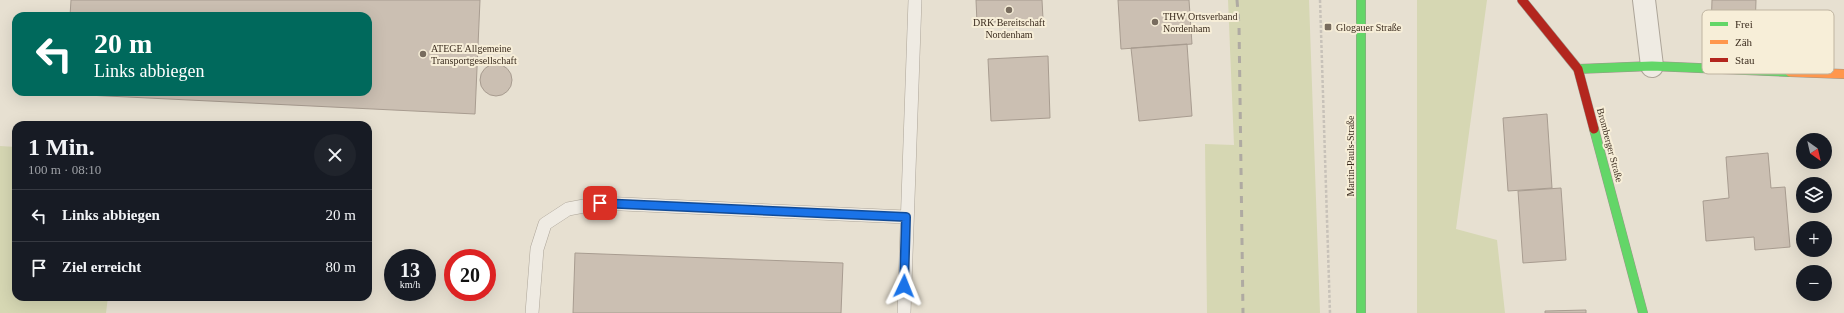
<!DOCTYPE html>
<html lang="de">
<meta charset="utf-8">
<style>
:root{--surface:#171b24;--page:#20242c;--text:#f1f3f6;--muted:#9ea1a6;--line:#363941}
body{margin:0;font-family:"Times New Roman",serif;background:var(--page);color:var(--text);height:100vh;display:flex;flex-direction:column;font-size:15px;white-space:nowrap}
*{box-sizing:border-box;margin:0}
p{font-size:13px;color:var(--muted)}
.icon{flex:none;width:22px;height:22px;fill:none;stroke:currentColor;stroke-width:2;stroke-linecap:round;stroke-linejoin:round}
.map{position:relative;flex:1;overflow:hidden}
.panel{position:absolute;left:12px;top:121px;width:360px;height:180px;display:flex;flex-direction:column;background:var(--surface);border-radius:12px;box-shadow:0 4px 16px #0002}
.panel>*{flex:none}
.hud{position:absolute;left:12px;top:12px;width:360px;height:84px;border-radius:12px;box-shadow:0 4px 16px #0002;background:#00695c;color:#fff;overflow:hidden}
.needle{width:26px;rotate:146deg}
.tools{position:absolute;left:1796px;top:133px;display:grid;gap:8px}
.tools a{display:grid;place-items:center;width:36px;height:36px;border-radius:50%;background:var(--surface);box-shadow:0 4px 16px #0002;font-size:20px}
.speed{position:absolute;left:384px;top:249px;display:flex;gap:8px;font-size:20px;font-weight:700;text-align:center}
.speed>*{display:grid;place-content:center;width:52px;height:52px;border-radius:50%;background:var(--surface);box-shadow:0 4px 16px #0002;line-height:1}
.speed small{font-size:10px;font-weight:400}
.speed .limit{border:6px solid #d22;background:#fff;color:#111}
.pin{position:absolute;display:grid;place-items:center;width:34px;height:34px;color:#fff;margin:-17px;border-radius:8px;box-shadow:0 2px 6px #0006}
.me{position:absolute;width:44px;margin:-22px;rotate:2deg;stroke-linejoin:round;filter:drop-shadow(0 0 3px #0008)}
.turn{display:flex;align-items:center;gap:14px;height:84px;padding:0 16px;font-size:18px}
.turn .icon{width:52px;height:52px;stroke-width:2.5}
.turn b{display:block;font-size:28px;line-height:34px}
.round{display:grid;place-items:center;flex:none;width:42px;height:42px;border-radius:21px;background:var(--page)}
.headline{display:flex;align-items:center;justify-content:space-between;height:68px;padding:0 16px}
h1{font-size:24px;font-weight:700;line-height:30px}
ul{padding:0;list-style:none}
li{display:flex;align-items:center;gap:12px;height:52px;padding:0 16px;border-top:1px solid var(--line)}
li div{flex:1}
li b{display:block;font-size:15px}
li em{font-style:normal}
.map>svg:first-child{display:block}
.green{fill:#d6d7b3}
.building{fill:#cbbfb2;stroke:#a89c90}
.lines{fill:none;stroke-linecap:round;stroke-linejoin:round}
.lane-casing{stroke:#ada599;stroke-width:14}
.street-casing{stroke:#ada599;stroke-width:24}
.fast-casing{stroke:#9c958a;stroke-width:10}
.slow-casing{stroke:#9c958a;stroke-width:10}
.jam-casing{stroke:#9c958a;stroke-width:10}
.path{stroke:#c8c2b9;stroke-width:2.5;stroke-dasharray:3 2;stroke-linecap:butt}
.lane{stroke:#efebe3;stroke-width:13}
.street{stroke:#efebe3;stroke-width:22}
.fast{stroke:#63d668;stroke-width:9}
.slow{stroke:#ff974d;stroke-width:9}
.jam{stroke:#b3261e;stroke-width:9}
.rail{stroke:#afaaa2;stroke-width:3;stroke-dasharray:7 7;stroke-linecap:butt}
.route-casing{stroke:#114b97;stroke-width:10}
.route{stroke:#1a73e8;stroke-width:7}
.poi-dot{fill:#786c5e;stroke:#f7eed8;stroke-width:1.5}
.labels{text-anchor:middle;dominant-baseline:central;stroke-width:4;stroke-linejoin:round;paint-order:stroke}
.poi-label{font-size:10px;fill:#3d2e20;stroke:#f7eed8;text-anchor:start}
.street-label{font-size:10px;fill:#3d2e20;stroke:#f7eed8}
.key{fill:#f7eed8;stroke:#bfb4a1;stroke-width:1}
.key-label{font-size:11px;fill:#3d2e20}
</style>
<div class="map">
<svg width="1844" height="313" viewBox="0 0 1844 313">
<rect width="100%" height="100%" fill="#e7e0d1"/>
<path class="green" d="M1228 0H1309L1320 313H1207L1205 144 1234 145Z
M1417 0H1487L1456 229 1497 240 1505 313H1417Z
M0 146 16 147V297H108L106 313H0Z"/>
<path class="building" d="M71 0H480L475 114 66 94V92H368V16H70Z
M976 0H1042L1043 19 977 23Z
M1118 0H1189L1192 44 1121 49Z
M1712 0H1756L1755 31H1711Z
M1187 44 1192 116 1139 121 1131 48Z
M1048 56 1050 118 991 121 988 59Z
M480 80a16 16 0 1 1 32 0a16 16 0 1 1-32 0Z
M1547 114 1552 188 1508 191 1503 118Z
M1768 153 1771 188 1785 187 1790 247 1755 250 1754 237 1706 241 1703 201 1729 198 1726 157Z
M1561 188 1566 260 1523 263 1518 191Z
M575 253 843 263 841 313H573Z
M1586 310V313H1545V311Z"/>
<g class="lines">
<defs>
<path id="lane" d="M532 313 537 249 545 224 568 209 600 203 906 217
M904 313 915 0"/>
<path id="street" d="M1644 0 1652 66"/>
<path id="fast" d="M1361 0V313
M1578 69 1652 66 1790 72
M1594 129 1643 313"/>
<path id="slow" d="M1790 72 1844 74"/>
<path id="jam" d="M1522 0 1578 69 1594 129"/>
</defs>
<use href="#lane" class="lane-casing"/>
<use href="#street" class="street-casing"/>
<use href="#fast" class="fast-casing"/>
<use href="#slow" class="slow-casing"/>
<use href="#jam" class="jam-casing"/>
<path class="path" d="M1320 0 1330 313"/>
<use href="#lane" class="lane"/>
<use href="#street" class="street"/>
<use href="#fast" class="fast"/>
<use href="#slow" class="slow"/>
<use href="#jam" class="jam"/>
<path class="rail" d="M1237 0 1239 25 1243 313"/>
</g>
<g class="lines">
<defs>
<path id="route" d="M600 203 906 217 904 286"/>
</defs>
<use href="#route" class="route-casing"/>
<use href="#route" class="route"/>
</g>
<g class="poi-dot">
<circle cx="1009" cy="10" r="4"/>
<circle cx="1155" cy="22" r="4"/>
<rect x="1324" y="23" width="8" height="8" rx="2"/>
<circle cx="423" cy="54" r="4"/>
</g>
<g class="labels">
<g class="poi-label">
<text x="1163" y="16">THW Ortsverband<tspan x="1163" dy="12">Nordenham</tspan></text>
<text x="1009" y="22" text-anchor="middle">DRK Bereitschaft<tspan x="1009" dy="12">Nordenham</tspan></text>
<text x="1336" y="27">Glogauer Straße</text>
<text x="431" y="48">ATEGE Allgemeine<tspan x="431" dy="12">Transportgesellschaft</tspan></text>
</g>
<g class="street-label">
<text transform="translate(1610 145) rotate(75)">Bromberger Straße</text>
<text transform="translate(1350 156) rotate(-90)">Martin-Pauls-Straße</text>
</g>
</g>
<rect x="1702" y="10" width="132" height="64" rx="6" class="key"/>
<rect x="1710" y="22" width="18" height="4" fill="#63d668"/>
<rect x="1710" y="40" width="18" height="4" fill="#ff974d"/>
<rect x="1710" y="58" width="18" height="4" fill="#b3261e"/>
<g class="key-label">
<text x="1735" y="28">Frei</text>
<text x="1735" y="46">Zäh</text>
<text x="1735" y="64">Stau</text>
</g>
</svg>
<div class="tools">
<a><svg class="needle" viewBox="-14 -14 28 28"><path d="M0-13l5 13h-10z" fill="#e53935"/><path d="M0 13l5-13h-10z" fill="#9ea1a6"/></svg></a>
<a><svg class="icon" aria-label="layers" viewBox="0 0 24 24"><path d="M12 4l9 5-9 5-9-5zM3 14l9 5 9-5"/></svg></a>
<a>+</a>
<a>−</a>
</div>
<div class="speed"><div>13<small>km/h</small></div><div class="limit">20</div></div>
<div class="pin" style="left:600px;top:203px;background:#d93025"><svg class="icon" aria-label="arrive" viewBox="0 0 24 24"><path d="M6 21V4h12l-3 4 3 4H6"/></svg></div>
<svg class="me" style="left:904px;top:286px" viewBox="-20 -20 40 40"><path d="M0-17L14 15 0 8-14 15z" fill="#1a73e8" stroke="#fff" stroke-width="4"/></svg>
<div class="hud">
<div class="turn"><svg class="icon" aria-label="left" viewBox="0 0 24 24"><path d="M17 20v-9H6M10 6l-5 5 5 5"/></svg><div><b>20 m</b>Links abbiegen</div></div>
</div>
<section class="panel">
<div class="headline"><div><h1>1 Min.</h1><p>100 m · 08:10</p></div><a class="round"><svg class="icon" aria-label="close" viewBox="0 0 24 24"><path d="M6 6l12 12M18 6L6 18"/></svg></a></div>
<ul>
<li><svg class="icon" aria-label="left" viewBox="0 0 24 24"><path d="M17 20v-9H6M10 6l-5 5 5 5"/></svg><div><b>Links abbiegen</b></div><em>20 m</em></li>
<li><svg class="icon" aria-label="arrive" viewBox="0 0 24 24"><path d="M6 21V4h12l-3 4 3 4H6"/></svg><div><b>Ziel erreicht</b></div><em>80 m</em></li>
</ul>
</section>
</div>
